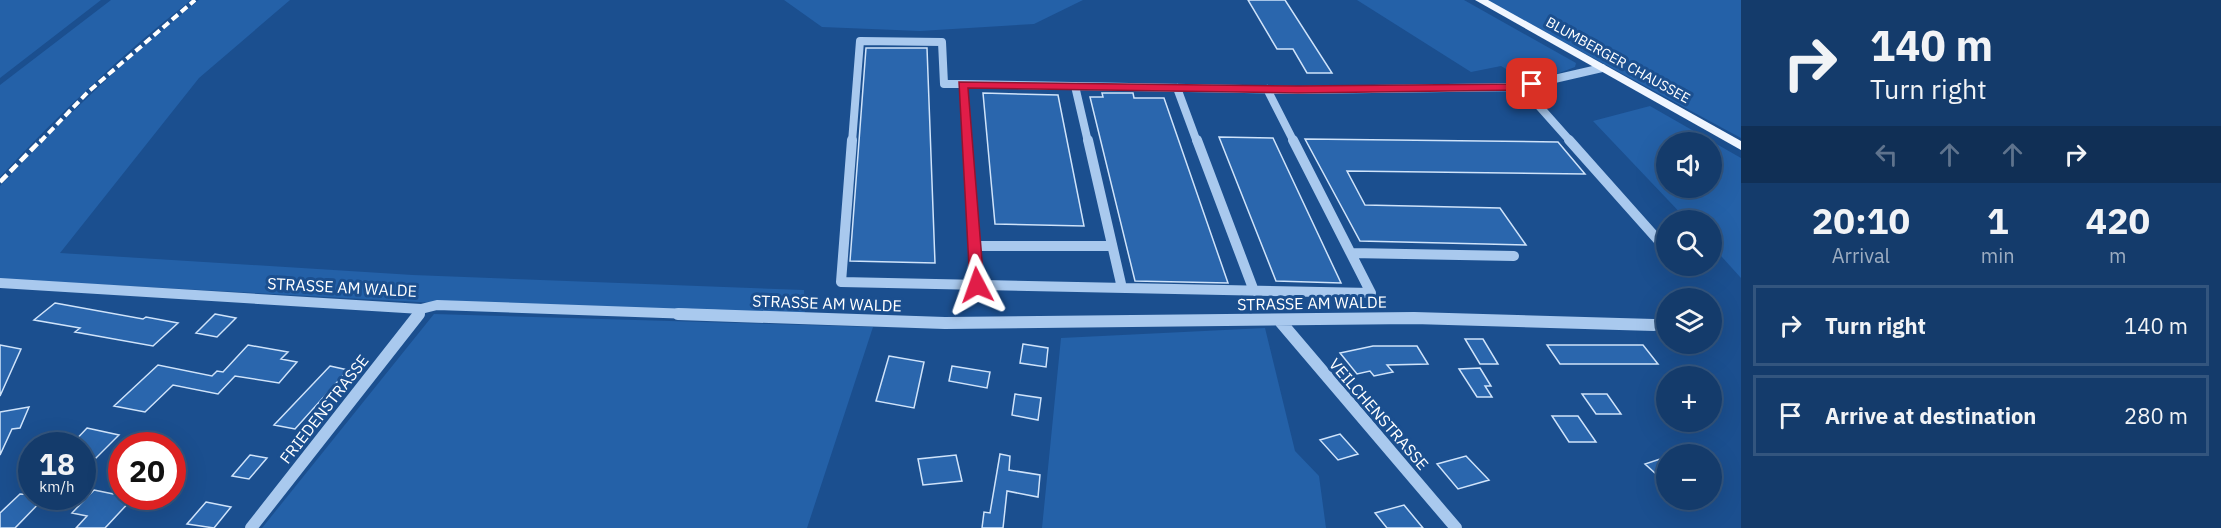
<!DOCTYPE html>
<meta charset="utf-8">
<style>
:root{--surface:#143b6b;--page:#214673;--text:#f1f3f6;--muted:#9dadc1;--line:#33557e}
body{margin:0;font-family:"IBM Plex Sans",sans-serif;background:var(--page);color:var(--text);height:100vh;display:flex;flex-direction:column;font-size:22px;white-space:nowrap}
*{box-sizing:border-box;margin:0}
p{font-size:20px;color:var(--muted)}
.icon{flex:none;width:33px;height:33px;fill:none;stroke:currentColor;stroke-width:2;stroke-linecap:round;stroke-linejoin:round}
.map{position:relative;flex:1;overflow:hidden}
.side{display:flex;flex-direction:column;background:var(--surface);width:480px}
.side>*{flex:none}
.top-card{background:#143b6b;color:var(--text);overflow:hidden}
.tools{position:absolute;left:1656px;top:132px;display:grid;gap:12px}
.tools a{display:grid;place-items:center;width:66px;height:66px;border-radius:50%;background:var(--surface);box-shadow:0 6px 24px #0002,0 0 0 2px var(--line);font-size:30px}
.speed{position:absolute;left:18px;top:432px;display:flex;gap:12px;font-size:30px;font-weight:700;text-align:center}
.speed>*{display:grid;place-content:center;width:78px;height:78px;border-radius:50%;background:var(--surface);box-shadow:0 6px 24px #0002,0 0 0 2px var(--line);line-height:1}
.speed small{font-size:15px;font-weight:400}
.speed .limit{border:9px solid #d22;background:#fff;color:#111}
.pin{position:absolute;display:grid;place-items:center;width:51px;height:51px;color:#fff;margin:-26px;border-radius:12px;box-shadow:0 3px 9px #0006}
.me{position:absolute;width:66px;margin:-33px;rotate:356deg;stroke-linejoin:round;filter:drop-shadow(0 0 4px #0008)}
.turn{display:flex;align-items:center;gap:21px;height:126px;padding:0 30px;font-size:27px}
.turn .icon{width:78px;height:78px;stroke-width:2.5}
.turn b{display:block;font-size:42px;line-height:51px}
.lanes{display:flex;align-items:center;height:57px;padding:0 30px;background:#0003;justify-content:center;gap:30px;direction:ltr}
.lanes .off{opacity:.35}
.eta{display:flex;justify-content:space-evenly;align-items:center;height:102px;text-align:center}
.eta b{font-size:36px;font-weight:700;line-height:42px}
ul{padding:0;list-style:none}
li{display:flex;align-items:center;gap:18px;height:81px;margin:0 12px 9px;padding:0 18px;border:3px solid var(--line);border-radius:0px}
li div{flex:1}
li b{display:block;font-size:22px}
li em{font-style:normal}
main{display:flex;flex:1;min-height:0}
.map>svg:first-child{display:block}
.green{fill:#2461a8;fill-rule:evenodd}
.building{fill:#2a66ad;stroke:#cfe3fa;stroke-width:1.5}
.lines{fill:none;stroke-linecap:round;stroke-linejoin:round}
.minor-far2{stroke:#a9c9ee;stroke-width:8}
.minor-far1{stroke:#a9c9ee;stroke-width:10}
.minor{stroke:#a9c9ee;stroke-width:12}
.major{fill:#f0f6ff;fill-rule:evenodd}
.rail-far1{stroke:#fff;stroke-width:4;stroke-dasharray:8 4;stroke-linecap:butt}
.rail{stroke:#fff;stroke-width:4.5;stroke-dasharray:10 4.5;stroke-linecap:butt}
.route{fill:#e11d48;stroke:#92132f;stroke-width:1.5}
.labels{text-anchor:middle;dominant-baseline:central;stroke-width:6;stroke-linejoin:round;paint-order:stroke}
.far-street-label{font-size:14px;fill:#fff;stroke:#1b4f8f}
.street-label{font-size:16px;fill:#fff;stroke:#1b4f8f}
</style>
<main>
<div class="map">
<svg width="1741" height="528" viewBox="0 0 1741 528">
<rect width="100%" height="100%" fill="#1b4f8f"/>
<path class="green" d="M0 0H101L0 78Z
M111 0H191C122 54 59 114 0 177V85Z
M199 0H290L199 78 60 253 413 275 804 290 805 315 436 303 0 279V186C62 120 127 57 199 0Z
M784 0H1083L1034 24 920 31 822 27Z
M1357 0H1464L1576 63 1575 67 1551 76 1525 80 1501 66 1471 72Z
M1486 0H1741V138Z
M1650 106 1741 158V278L1712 246V220H1687L1593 121ZM1712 142V188H1666V142Z
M434 314 873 327 807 528H262Z
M1265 328 1295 451 1319 476 1326 528H1042L1061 338Z"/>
<path class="building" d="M1248 0H1285L1332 73H1307L1293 49H1277Z
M866 48H927L935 263 850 261Z
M983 93 1058 95 1084 226 995 224Z
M1102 93H1133L1134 98H1164L1228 283 1135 281 1090 97H1103Z
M1219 137 1273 138 1341 283 1276 281Z
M1305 139 1558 142 1585 174 1347 171 1365 205 1500 208 1526 245 1360 241Z
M55 303 143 319 146 317 178 323 153 346 75 332 80 328 34 320Z
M215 314 236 318 217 337 196 333Z
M1465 339H1483L1498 364H1480Z
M1023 344 1048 348 1046 367 1020 363Z
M0 345 21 349 0 396Z
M248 345 288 352 281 359 297 362 279 383 235 376 218 394 173 385 145 412 114 406 158 365 212 376 217 371 223 372Z
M1547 345H1643L1658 364H1560Z
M1373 346H1417L1428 364 1387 365 1393 372 1374 376 1370 371 1357 374 1340 353Z
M889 356 924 362 914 408 876 401Z
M330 366 348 370 295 429 274 425Z
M952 366 990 372 987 388 949 381Z
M1480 368 1491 386H1485L1492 397H1477L1459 369Z
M1015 394 1041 398 1038 420 1012 415Z
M1582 394H1607L1621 414H1596Z
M29 407 20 428 12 429 0 455V412Z
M1552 416H1578L1596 442H1569Z
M87 428 119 435 96 458 82 455V446H70Z
M1340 434 1358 454 1338 460 1320 440Z
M1000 454 1010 456 1009 470 1040 475 1038 497 1007 491 1003 528H982L984 512 990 513Z
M250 455 267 458 249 479 232 476Z
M956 455 962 481 923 485 918 459Z
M1466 456 1489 480 1458 489 1437 464Z
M1666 457V483L1645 464Z
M94 490 133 498 105 528H76L87 516 72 513Z
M20 494 46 496 15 528H0V513Z
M206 502 231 507 214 528 187 524Z
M1404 505 1423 528H1387L1375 513Z"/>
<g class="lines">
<path class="minor-far2" d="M1550 80 1602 68
M1075 86 1088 142
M1522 87 1571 142
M1177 88 1197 142
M1267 89 1294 142
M852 142 860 41 942 42 944 84H963
M967 142 963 84 1298 90 1522 87 1532 84"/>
<path class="minor-far1" d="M852 140 841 282 1371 293 1293 140
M967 140 977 285
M1088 140 1122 288
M1197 140 1254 291
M1569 140 1666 249
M974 246H1112
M1351 253 1514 256
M0 283 421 309 437 305 720 315
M418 315 421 309"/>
<path class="minor" d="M678 314 945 323 1414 318 1654 325
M1279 320 1456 528
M251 528 419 314"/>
<path class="major" d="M1475 0H1488L1741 141V150Z"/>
<path class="rail-far1" d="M40 142 88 92 195 0"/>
<path class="rail" d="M0 182 41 140"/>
</g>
<path class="route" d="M1532 81 1537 84 1522 90 1298 93 968 88 984 285 977 290 970 285 959 82 1298 86 1521 84Z"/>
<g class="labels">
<g class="far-street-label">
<text transform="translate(1618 60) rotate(29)">BLUMBERGER CHAUSSEE</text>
</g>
<g class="street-label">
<text transform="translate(342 287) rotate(3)">STRASSE AM WALDE</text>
<text transform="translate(827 303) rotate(2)">STRASSE AM WALDE</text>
<text transform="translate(1312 303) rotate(-1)">STRASSE AM WALDE</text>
<text transform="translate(324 409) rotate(-52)">FRIEDENSTRASSE</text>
<text transform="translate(1379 414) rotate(49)">VEILCHENSTRASSE</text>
</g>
</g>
</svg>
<div class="tools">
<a><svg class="icon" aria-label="sound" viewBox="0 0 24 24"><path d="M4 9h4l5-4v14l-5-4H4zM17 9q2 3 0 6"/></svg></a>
<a><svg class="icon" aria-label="search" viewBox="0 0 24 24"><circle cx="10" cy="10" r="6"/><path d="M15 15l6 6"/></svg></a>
<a><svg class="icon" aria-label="layers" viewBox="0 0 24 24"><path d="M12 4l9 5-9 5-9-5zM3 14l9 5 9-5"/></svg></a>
<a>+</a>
<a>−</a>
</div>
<div class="speed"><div>18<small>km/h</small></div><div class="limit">20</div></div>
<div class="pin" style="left:1532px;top:84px;background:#d93025"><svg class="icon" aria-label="arrive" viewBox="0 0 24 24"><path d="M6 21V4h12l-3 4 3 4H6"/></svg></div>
<svg class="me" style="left:977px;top:285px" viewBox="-20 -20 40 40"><path d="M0-17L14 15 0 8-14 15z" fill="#e11d48" stroke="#fff" stroke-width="4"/></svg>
</div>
<section class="side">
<div class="top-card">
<div class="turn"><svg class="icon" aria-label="right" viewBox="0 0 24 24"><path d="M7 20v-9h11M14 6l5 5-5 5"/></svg><div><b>140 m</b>Turn right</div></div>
<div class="lanes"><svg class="icon off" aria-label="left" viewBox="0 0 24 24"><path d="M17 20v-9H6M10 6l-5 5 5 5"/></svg><svg class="icon off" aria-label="ahead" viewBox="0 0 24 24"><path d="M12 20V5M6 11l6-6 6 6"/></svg><svg class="icon off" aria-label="ahead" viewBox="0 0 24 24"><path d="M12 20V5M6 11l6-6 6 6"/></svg><svg class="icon" aria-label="right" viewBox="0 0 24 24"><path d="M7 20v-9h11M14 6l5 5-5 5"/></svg></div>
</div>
<div class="eta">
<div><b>20:10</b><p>Arrival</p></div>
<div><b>1</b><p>min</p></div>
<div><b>420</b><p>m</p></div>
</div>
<ul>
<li><svg class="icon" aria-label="right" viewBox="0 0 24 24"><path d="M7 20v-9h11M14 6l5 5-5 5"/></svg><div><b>Turn right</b></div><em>140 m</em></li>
<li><svg class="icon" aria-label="arrive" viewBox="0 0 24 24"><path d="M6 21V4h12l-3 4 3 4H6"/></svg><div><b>Arrive at destination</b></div><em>280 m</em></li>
</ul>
</section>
</main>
